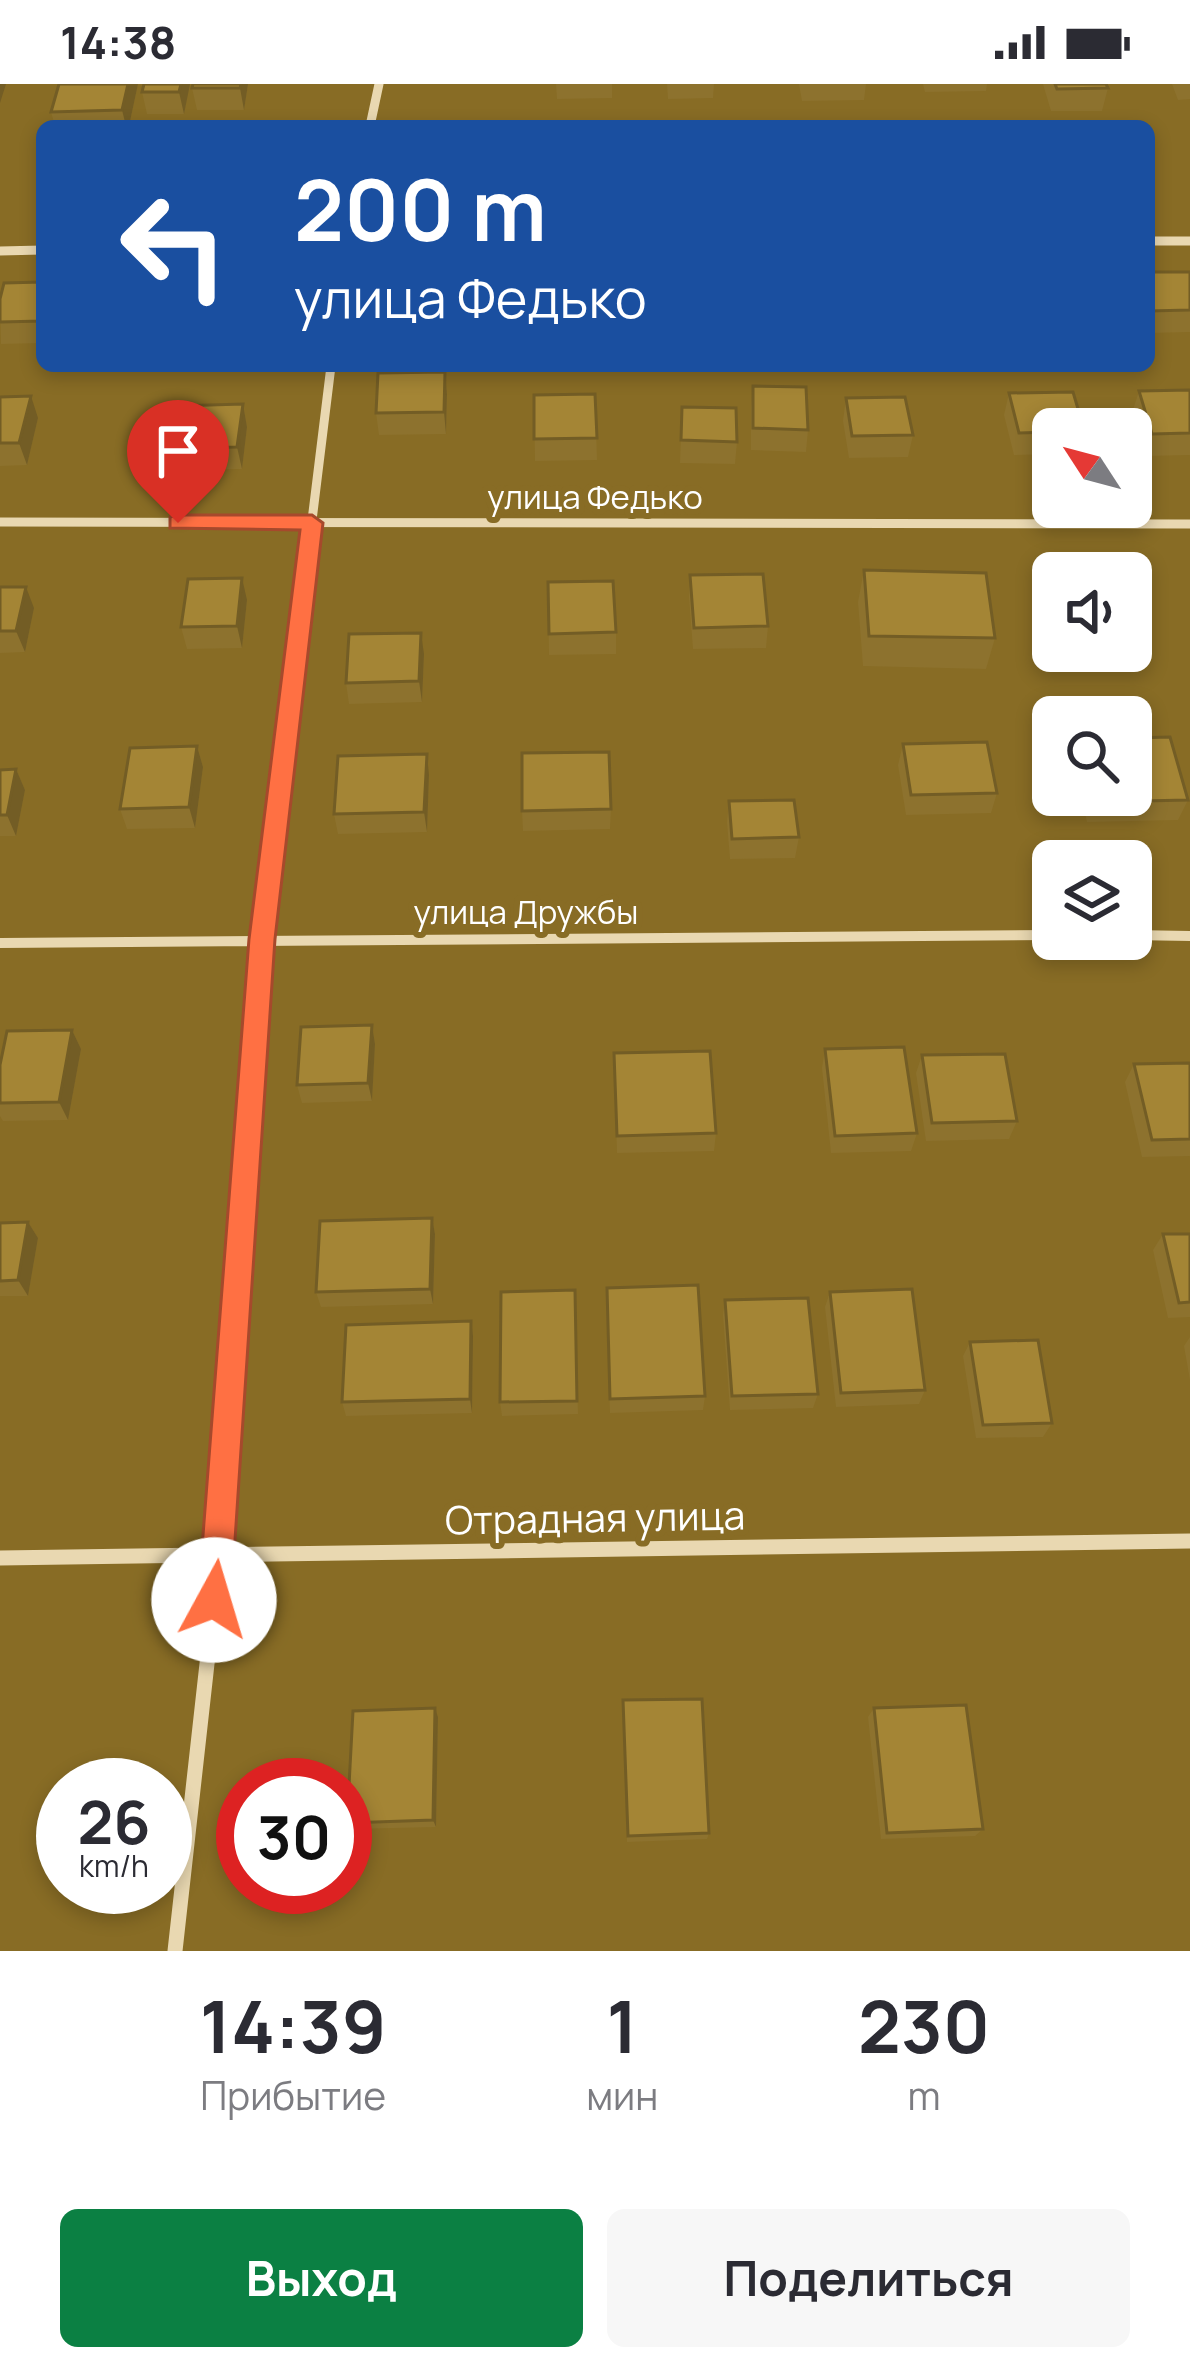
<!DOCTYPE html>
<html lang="ru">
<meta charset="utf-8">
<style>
:root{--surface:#fff;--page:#f7f7f7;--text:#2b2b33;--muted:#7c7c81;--accent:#0b8043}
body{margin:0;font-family:Manrope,sans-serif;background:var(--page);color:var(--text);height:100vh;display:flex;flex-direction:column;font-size:45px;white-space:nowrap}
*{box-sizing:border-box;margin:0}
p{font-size:39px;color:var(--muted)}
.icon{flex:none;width:66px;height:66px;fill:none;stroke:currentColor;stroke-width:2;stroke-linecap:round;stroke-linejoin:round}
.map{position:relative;height:1867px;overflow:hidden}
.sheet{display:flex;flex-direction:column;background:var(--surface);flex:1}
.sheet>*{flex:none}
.top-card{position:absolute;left:36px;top:36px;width:1119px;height:252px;border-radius:18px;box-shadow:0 6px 18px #0003;background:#1a4fa0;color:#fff;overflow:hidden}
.needle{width:78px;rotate:306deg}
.fabs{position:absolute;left:1032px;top:324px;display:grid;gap:24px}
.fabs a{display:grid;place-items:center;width:120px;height:120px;border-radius:18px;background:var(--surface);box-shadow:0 6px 18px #0003;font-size:60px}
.speed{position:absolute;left:36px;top:1674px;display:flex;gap:24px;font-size:60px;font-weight:700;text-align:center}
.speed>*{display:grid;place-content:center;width:156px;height:156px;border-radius:50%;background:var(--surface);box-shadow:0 6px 18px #0003;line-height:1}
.speed small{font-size:30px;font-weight:400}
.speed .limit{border:18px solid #d22;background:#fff;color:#111}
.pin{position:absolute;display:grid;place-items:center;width:102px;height:102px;color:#fff;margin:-123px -51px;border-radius:50% 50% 50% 0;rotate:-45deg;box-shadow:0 0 12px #0007}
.pin .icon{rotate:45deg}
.me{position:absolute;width:132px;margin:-66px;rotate:6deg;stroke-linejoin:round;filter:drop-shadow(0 0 9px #0008)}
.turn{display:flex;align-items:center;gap:42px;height:252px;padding:0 60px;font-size:54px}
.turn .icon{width:156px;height:156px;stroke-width:2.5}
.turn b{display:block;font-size:84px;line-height:102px}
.eta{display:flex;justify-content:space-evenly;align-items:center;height:204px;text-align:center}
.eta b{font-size:72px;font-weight:700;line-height:84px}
.action{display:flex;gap:24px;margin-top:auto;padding:24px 60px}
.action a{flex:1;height:138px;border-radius:18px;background:var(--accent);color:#fff;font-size:48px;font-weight:700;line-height:138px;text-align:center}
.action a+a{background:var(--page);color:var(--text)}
.status{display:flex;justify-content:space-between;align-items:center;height:84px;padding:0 60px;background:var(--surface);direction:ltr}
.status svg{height:33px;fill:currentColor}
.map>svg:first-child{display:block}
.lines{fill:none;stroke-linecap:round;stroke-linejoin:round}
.minor-far2{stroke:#e9d8b1;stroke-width:9}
.minor-far1{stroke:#e9d8b1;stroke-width:10}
.minor{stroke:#e9d8b1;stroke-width:15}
.wall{fill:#8d722e}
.shaded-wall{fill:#735d25}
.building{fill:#a48535;stroke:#735d25;stroke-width:3}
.route{fill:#ff7043;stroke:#a6492c;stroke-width:3}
.labels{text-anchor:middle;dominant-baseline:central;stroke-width:12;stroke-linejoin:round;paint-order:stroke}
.street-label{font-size:33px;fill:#fff;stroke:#886c25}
.near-street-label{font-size:39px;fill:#fff;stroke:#886c25}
</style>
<div class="status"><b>14:38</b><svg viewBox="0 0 49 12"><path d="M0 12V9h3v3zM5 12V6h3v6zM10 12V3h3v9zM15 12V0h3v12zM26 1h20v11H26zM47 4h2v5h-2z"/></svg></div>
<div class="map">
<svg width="1190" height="1867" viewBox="0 0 1190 1867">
<rect width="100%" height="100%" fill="#886c25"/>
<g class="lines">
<path class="minor-far2" d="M370 42 379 0
M1149 157H1190
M0 167 42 166
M0 438 1190 440
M307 477 331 282"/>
<path class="minor-far1" d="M1131 851 1190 852
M0 859 1053 851
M246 1087 262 855 308 474"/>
<path class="minor" d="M0 1474 1190 1457
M175 1867 219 1472 246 1084"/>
</g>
<path class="wall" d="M138 0 129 42H55L51 28Z
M144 0H189L184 30H147L142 8Z
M248 0 244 26H197L192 4Z
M556 0H612V14L557 15Z
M667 0H714L713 14 668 15Z
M799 0H866L864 16 802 17Z
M923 0H987L986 7 925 8Z
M1043 0H1106L1108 4 1102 27H1051Z
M1172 0H1190V15L1178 16Z
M1149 188H1190V248L1149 249Z
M42 198V259L1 260 0 215Z
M212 282H274L273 287 213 288Z
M445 288 447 310 446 350 379 351 376 329Z
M753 302 808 346 806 368 751 366V324Z
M1190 306V371L1145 372 1132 329 1139 307Z
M1009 309 1053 345V370L1014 371 1004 331Z
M595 310 597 376 535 377 534 311Z
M0 313 38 334 27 381 0 382Z
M846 314 913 351 908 373 849 374 843 337Z
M243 320 247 343 242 385 175 386 170 364Z
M682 323 737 358 735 380 680 379Z
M864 486 995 554 986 585 863 582 858 518Z
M690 491 768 542 766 564 693 565 689 513Z
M1052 497H1053V552L1045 519Z
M548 498 616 548V570L549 571Z
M0 503 34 524 25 568 0 569Z
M247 516 242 564 187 565 181 543Z
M1057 567H1124L1057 569Z
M424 570 422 618 349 620 346 599Z
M903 660 997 709 991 729 906 731 898 681Z
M197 662 203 683 195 744 127 745 120 725Z
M16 685 25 706 16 752H0V686Z
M429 691 427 748 338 750 334 730Z
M1081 711H1131L1188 716 1178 736 1087 738Z
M729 717 799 753 795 774 730 775 727 738Z
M611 725 610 745 523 747 522 727Z
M372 941 375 960 372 1017 302 1019 297 1001Z
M72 946 81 965 68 1036 3 1037 0 1032V981Z
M825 965 917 1049 911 1067 831 1069 822 984Z
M614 969 716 1049 714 1067 617 1069Z
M922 971 1017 1037 1009 1055 926 1057 916 989Z
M1190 979V1072L1142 1073 1125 998 1134 980Z
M432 1134 435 1150 433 1220 321 1223 316 1208Z
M28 1138 38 1154 28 1212H0V1139Z
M1163 1150H1190V1233L1168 1234 1153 1166Z
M575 1206 578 1330 502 1332 500 1318Z
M830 1208 925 1306 919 1320 836 1323 825 1223Z
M725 1216 818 1310 813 1324 730 1326 723 1231Z
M606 1219 705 1312 703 1326 610 1329Z
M471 1237 473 1252 472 1329 346 1332 342 1318Z
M1190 1253V1296L1184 1262Z
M970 1258 1052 1339 1043 1353 976 1354 963 1272Z
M435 1624 438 1633 436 1743 352 1745 347 1739Z
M874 1624 983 1745 975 1752 881 1755 868 1633Z
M623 1625 709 1749 707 1755 627 1758Z"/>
<path class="shaded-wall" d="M0 0H6L0 19Z
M128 0H138L129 42H126L122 26Z
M181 0H190L184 30 179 8Z
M241 0H248L244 26 240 4Z
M445 288 447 310 446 350 444 328Z
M31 312 38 334 27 381 19 359Z
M243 320 247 343 242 385 237 363Z
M242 494 247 516 242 564 237 542Z
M26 503 34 524 25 568 16 547Z
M421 549 424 570 422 618 419 597Z
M197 662 203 683 195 744 189 723Z
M427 670 429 691 427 748 424 728Z
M16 685 25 706 16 752 7 731Z
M372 941 375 960 372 1017 368 999Z
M72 946 81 965 68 1036 59 1018Z
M432 1134 435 1150 433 1220 430 1205Z
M28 1138 38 1154 28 1212 18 1196Z
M471 1237 473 1252 472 1329 470 1315Z
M435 1624 438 1633 436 1743 433 1736Z"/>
<path class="building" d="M59 0H128L122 26 51 28Z
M144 0H181L179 8H142Z
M193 0H241L240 4H192Z
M1055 0H1106L1108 4 1057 5Z
M1149 188H1190V226L1149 227Z
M42 198V237L0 238V215L4 199Z
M445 288 444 328 376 329 378 289Z
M753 302 806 303 808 346 753 344Z
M1190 306V349L1152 350 1139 307Z
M1073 308 1084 345H1053V348L1019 349 1009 309Z
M595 310 597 354 534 355V311Z
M31 312 19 359H0V313Z
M905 313 913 351 852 352 846 314Z
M243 320 237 363 170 364 176 322Z
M682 323 736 324 737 358 681 356Z
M864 486 986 489 995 554 869 552Z
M763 490 768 542 694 544 690 491Z
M242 494 237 542 181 543 188 495Z
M613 497 616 548 549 550 548 498Z
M0 503H26L16 547H0Z
M421 549 419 597 346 599 349 550Z
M1170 653 1188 716 1095 718 1093 711H1131V654Z
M987 658 997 709 911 711 903 660Z
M197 662 189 723 120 725 130 664Z
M609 668 611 725 522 727V669Z
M427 670 424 728 334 730 338 672Z
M16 685 7 731H0V686Z
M794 716 799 753 732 755 729 717Z
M372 941 368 999 297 1001 301 943Z
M72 946 59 1018 0 1019V981L7 947Z
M904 963 917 1049 835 1052 825 965Z
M710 967 716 1049 617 1052 614 969Z
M1005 970 1017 1037 932 1039 922 971Z
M1190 979V1055L1152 1056 1134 980Z
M432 1134 430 1205 316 1208 320 1137Z
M28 1138 18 1196 0 1197V1139Z
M1163 1150H1190V1218L1179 1219Z
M698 1201 705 1312 610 1315 607 1204Z
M912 1205 925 1306 841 1309 830 1208Z
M575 1206 577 1317 500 1318 501 1208Z
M808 1214 818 1310 732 1312 725 1216Z
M471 1237 470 1315 342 1318 346 1241Z
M1038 1256 1052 1339 983 1341 970 1258Z
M702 1615 709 1749 628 1752 623 1616Z
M966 1621 983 1745 887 1749 874 1624Z
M435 1624 433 1736 347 1739 353 1627Z"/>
<path class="route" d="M178 431H312L323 439 275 855 231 1516 226 1527 214 1532 202 1527 198 1516 249 855 300 446 170 444V433Z"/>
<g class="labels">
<g class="street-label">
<text x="595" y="412">улица Федько</text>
<text x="526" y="827">улица Дружбы</text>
</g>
<g class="near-street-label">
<text transform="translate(595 1433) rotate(-1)">Отрадная улица</text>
</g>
</g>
</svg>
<div class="fabs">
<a><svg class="needle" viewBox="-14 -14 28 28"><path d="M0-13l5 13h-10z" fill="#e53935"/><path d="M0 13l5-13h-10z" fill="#7c7c81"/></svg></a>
<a><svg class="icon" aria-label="sound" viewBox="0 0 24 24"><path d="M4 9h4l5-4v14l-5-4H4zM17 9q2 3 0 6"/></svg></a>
<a><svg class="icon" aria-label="search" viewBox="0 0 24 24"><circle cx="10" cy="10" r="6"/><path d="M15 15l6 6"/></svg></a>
<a><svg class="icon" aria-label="layers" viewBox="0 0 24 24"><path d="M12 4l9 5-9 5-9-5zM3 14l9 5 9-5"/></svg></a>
</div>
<div class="speed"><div>26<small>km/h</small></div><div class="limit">30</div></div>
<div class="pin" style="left:178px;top:439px;background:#d93025"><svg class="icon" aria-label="arrive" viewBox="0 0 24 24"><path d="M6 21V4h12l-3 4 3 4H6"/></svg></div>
<svg class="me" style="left:214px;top:1516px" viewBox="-20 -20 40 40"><circle r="19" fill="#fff"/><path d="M0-13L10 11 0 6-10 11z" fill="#ff7043"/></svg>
<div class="top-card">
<div class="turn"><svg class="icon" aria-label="left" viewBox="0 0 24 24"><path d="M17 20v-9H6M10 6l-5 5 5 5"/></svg><div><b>200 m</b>улица Федько</div></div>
</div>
</div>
<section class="sheet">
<div class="eta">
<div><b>14:39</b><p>Прибытие</p></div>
<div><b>1</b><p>мин</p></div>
<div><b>230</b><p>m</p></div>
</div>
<div class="action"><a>Выход</a><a>Поделиться</a></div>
</section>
